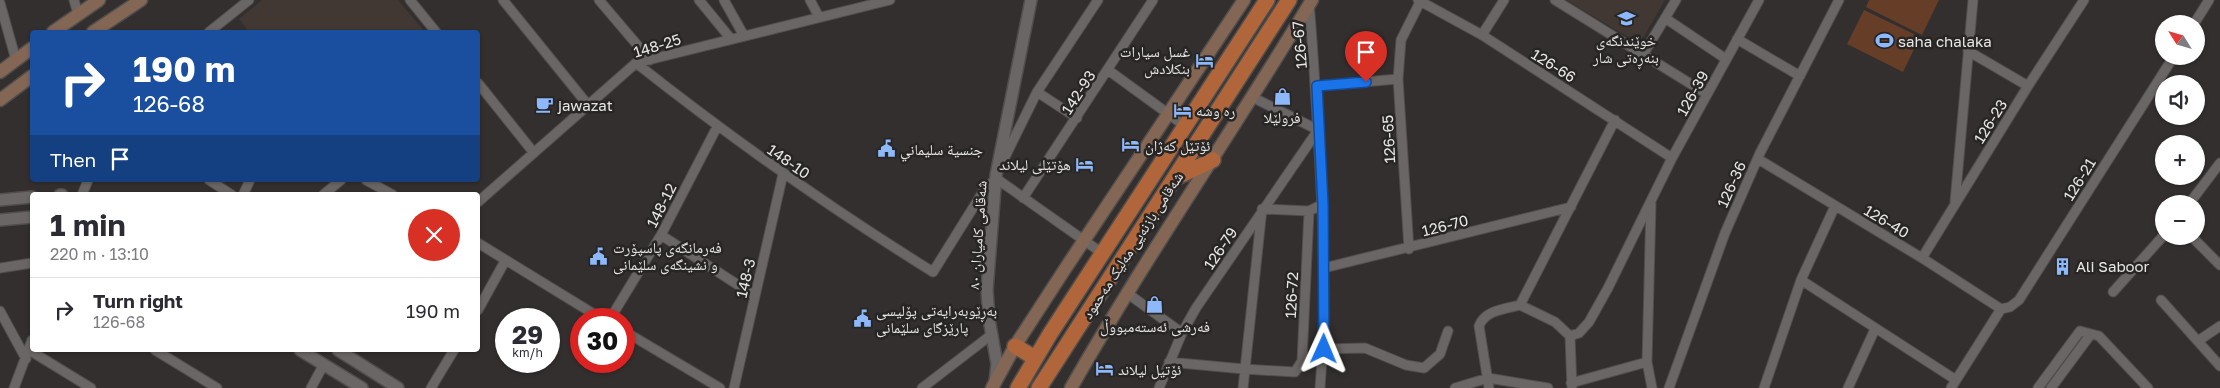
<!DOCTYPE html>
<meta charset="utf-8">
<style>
:root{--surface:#fff;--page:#f7f7f7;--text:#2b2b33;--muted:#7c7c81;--line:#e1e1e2}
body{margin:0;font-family:"Golos Text","Noto Naskh Arabic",sans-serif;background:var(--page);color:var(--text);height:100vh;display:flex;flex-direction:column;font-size:19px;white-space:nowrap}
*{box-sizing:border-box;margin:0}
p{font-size:16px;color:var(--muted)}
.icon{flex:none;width:28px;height:28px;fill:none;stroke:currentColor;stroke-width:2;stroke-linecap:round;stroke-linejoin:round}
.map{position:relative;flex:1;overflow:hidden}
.drawer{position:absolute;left:30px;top:192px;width:450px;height:160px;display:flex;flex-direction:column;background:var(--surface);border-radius:5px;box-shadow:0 1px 4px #0004}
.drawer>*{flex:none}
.top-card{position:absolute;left:30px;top:30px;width:450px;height:152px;border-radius:5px;box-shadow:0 1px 4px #0004;background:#1a4fa0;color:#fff;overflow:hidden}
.needle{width:32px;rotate:307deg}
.tools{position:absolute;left:2155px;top:15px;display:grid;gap:10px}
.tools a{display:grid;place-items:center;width:50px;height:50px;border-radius:50%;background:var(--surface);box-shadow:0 1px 4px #0004;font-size:25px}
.speed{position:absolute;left:495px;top:308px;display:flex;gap:10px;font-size:25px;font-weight:700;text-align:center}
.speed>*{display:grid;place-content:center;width:65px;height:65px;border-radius:50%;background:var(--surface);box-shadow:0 1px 4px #0004;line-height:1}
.speed small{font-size:12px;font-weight:400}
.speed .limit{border:8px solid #d22;background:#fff;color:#111}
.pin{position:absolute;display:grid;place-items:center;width:42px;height:42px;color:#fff;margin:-51px -21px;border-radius:50% 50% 50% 0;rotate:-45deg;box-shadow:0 0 5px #0007}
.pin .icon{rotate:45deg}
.me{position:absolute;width:55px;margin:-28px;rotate:1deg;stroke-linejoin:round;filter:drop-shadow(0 0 4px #0008)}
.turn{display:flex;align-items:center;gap:18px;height:105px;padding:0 20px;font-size:22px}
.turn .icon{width:65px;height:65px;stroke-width:2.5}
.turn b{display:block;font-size:35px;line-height:42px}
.then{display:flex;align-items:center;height:48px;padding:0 20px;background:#0003;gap:10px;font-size:19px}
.round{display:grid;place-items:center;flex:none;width:52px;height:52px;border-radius:26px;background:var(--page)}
.head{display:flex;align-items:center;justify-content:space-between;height:85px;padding:0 20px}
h1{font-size:30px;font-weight:700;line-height:38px}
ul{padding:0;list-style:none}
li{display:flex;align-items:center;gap:15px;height:65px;padding:0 20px;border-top:1px solid var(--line)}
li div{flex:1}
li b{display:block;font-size:19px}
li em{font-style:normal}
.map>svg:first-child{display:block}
.built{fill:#413833}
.green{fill:#663d27}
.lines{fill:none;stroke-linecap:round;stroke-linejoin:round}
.minor-casing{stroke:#504e4c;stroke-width:11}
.tertiary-casing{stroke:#504e4c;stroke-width:14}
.secondary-casing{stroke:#504e4c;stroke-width:15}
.trunk-casing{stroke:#504e4c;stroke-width:18}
.minor{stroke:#6a6665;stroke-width:9}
.tertiary{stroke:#6a6665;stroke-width:11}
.secondary{stroke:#846655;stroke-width:12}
.trunk{stroke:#b0663a;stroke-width:15}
.route-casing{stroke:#114b97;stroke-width:12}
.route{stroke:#1a73e8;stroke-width:9}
.labels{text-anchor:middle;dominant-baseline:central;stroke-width:5;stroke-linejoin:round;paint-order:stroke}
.poi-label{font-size:15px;fill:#e8e6e5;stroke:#282624;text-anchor:start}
.street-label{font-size:15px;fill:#e8e6e5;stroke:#282624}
</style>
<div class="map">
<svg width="2220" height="388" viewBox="0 0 2220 388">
<rect width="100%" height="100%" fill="#322f2e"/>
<path class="built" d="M262 0H398L425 32H249L239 19Z
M1566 0H1665L1643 38 1635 41Z"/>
<path class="green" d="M1869 0H1939L1922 35 1866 7Z
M1864 10 1920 37 1903 72 1847 44Z"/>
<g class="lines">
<defs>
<path id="minor" d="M74 0 78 14
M410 0 436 32
M503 0 588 105
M599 0 650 60
M699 0 731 39
M724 0 744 36
M810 0 819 17
M1418 0 1482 35 1672 158
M1555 0 1707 94
M0 3 16 60
M1309 3C1313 46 1315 89 1318 132 1323 218 1327 303 1320 388
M1665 18 1726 59
M2194 24 2209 0
M209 32 249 0
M1482 35 1504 0
M1737 39 1800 76
M1968 51 2028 86
M1644 53 1676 0
M636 63C731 138 830 208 933 272L986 187 997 179 1102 253
M1108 70 1185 126
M478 83 534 153
M1317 86 1398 79
M1037 92 1077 118
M1758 159 1922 258 2001 309
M1001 165 1037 92 1098 0
M209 180 232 195
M366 180 393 195
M82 195 88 180
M243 195 250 180
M323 195 341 180
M1023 198 1153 0
M478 202 636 63 890 0
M1955 202 1973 0
M1651 204 1647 362 1652 388
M2189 204 2220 163
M661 235 755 296
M2191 236 2220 265
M478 243 602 319
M1409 249 1398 79 1401 40 1421 0
M1922 258 2028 86 2084 0
M0 268 32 263
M1324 268 1571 207
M1801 280 1956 380
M2113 292 2164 235
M1127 293 1182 333
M2161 300 2220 366
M1520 305 1615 120
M2001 309 2010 307 2019 300 2174 56
M478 310 505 261
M0 311 26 359
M610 319 661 235 717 127
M624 331 720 388
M1570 336 1579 333 1589 322 1608 288 1672 158 1759 0
M1570 336 1572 388
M2198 341 2220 326
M1324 349 1365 348 1406 365 1424 368 1440 354 1448 331
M29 350 91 388
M155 350 217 388
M1169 362 1244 369 1295 372 1302 361 1309 211
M1571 383 1647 362
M14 388 32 340
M311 388 324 364
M431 388 454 350
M734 388 783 174
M922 388 991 335
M1159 388 1182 333 1196 308 1318 130 1252 97
M1243 388 1262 209 1309 211 1323 204
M1455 388 1488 378 1548 388
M1489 388 1479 326C1485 310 1505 309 1520 305L1555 322 1570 336
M1669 388 1725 233 1760 153 1839 0
M1764 388 1801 280 1835 206
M1848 388 1875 329
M1951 388 2001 309
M2038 388 2080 331 2099 336 2148 388
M2051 388 2091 334"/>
<path id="tertiary" d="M60 195H62
M0 200 32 197
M0 220 32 217
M300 350 362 388
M338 350 398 388
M995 381 997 364 989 319 987 290 996 175 1031 0"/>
<path id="secondary" d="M53 32 99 0
M93 32 141 0
M0 72 32 48
M0 100 32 76
M992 388 1015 346 1065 269 1244 0
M1071 388C1146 256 1234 130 1312 0"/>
<path id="trunk" d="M1177 177 1213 160
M1015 346 1035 358
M1018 388 1050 334 1267 0
M1039 388 1289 0"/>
</defs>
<use href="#minor" class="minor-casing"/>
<use href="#tertiary" class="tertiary-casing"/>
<use href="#secondary" class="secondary-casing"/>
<use href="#trunk" class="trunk-casing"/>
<use href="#minor" class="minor"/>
<use href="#tertiary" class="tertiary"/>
<use href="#secondary" class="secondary"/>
<use href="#trunk" class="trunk"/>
</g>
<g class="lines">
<defs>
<path id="route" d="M1324 349 1323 204 1317 86 1366 82"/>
</defs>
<use href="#route" class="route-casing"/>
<use href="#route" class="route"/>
</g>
<defs>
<symbol id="school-bare" viewBox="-9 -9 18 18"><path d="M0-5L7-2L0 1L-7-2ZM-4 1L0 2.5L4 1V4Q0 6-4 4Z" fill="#8db9fc" stroke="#282624" stroke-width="2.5" paint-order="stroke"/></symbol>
<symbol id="stadium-bare" viewBox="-9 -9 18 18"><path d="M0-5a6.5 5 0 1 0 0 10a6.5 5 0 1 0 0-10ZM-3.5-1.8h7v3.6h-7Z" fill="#8db9fc" stroke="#282624" stroke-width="2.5" paint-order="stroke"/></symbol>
<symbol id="hotel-bare" viewBox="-9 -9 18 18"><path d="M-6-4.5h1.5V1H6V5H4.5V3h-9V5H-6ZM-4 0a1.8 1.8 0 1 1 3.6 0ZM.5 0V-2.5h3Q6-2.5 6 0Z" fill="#8db9fc" stroke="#282624" stroke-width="2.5" paint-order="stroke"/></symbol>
<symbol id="shop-bare" viewBox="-9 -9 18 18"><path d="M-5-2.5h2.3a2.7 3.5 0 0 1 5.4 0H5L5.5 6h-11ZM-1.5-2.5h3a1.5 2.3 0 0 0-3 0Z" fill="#8db9fc" stroke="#282624" stroke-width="2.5" paint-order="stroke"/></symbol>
<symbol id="cafe-bare" viewBox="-9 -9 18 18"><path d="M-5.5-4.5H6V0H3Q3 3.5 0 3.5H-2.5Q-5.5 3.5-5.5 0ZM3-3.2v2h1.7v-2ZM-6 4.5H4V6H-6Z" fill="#8db9fc" stroke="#282624" stroke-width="2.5" paint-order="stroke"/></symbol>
<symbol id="civic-bare" viewBox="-9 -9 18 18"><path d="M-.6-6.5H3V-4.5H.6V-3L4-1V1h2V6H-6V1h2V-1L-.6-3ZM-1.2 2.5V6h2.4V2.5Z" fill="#8db9fc" stroke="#282624" stroke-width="2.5" paint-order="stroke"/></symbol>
<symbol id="building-bare" viewBox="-9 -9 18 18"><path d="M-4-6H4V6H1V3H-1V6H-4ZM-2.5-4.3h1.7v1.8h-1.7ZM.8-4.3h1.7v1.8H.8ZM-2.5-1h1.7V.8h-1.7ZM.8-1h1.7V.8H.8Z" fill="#8db9fc" stroke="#282624" stroke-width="2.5" paint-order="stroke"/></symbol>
</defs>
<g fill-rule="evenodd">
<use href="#school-bare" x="1614" y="6" width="25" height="25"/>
<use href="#stadium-bare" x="1872" y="28" width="25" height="25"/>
<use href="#hotel-bare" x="1192" y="48" width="25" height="25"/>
<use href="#shop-bare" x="1270" y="84" width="25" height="25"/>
<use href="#cafe-bare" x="532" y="92" width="25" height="25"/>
<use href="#hotel-bare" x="1170" y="98" width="25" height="25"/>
<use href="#hotel-bare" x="1118" y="132" width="25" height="25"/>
<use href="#civic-bare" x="874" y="136" width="25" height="25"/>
<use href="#hotel-bare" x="1072" y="152" width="25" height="25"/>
<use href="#civic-bare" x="586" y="244" width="25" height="25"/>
<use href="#building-bare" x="2050" y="254" width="25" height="25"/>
<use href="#shop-bare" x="1142" y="292" width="25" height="25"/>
<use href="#civic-bare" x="850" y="306" width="25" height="25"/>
<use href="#hotel-bare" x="1092" y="356" width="25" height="25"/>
</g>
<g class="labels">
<g class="poi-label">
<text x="1626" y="40" text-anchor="middle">خوێندنگەی<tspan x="1626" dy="17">بنەڕەتی شار</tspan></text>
<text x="1898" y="41">saha chalaka</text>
<text x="1190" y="51" text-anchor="end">غسل سيارات<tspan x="1190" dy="17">بنكلادش</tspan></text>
<text x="558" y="105">jawazat</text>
<text x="1196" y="110">ره وشه</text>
<text x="1282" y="117" text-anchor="middle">فرولێلا</text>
<text x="1145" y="145">ئۆتێل کەژان</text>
<text x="900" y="149">جنسية سليماني</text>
<text x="1071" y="164" text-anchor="end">هۆتێلی لیلاند</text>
<text x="613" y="247">فەرمانگەی پاسپۆرت<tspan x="613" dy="17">و نشینگەی سلێمانی</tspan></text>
<text x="2076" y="266">Ali Saboor</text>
<text x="876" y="310">بەڕێوبەرایەتی پۆلیسی<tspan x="876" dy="17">پارێزگای سلێمانی</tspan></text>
<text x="1155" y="326" text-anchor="middle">فەرشی ئەستەمبووڵ</text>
<text x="1118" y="369">ئۆتیل لیلاند</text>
</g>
<g class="street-label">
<text transform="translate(657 45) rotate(-17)">148-25</text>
<text transform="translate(1299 45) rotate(-95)">126-67</text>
<text transform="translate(1554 65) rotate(32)">126-66</text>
<text transform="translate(1078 92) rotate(-57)">142-93</text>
<text transform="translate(1692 93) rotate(-61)">126-39</text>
<text transform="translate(1990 121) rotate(-58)">126-23</text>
<text transform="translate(1388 139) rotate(-93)">126-65</text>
<text transform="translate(789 161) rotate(35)">148-10</text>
<text transform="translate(2079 179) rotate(-58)">126-21</text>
<text transform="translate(1731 184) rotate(-66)">126-36</text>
<text transform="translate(661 205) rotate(-63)">148-12</text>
<text transform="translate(1887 221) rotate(31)">126-40</text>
<text transform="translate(1445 225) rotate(-14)">126-70</text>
<text transform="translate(977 235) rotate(-86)">شەقامی کامیاران ٨٠</text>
<text transform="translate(1132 245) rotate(-57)">شەقامی بازنەیی مەلیک مەحمود</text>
<text transform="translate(1220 248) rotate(-56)">126-79</text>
<text transform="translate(745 278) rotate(-77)">148-3</text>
<text transform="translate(1291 295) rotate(-87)">126-72</text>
</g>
</g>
</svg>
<div class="tools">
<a><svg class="needle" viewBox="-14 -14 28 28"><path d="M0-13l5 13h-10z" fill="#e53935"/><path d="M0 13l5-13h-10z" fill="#7c7c81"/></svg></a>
<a><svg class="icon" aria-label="sound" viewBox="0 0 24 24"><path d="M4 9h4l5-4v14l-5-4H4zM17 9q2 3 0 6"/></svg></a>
<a>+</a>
<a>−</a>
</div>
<div class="speed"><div>29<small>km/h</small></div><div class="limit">30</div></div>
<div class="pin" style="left:1366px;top:82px;background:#d93025"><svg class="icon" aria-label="arrive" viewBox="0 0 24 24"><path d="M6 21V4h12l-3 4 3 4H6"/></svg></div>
<svg class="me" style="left:1324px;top:349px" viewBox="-20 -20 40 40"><path d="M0-17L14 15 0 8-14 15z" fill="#1a73e8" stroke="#fff" stroke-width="4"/></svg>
<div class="top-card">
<div class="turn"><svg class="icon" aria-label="right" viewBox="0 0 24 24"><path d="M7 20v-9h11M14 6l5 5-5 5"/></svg><div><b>190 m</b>126-68</div></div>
<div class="then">Then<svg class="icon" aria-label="arrive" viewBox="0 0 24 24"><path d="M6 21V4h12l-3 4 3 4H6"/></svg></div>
</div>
<section class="drawer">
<div class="head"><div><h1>1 min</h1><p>220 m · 13:10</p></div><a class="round" style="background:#d93025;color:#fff"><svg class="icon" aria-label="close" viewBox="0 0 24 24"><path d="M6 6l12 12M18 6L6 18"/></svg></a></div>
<ul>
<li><svg class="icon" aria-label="right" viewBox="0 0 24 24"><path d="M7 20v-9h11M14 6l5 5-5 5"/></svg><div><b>Turn right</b><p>126-68</p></div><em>190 m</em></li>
</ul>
</section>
</div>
